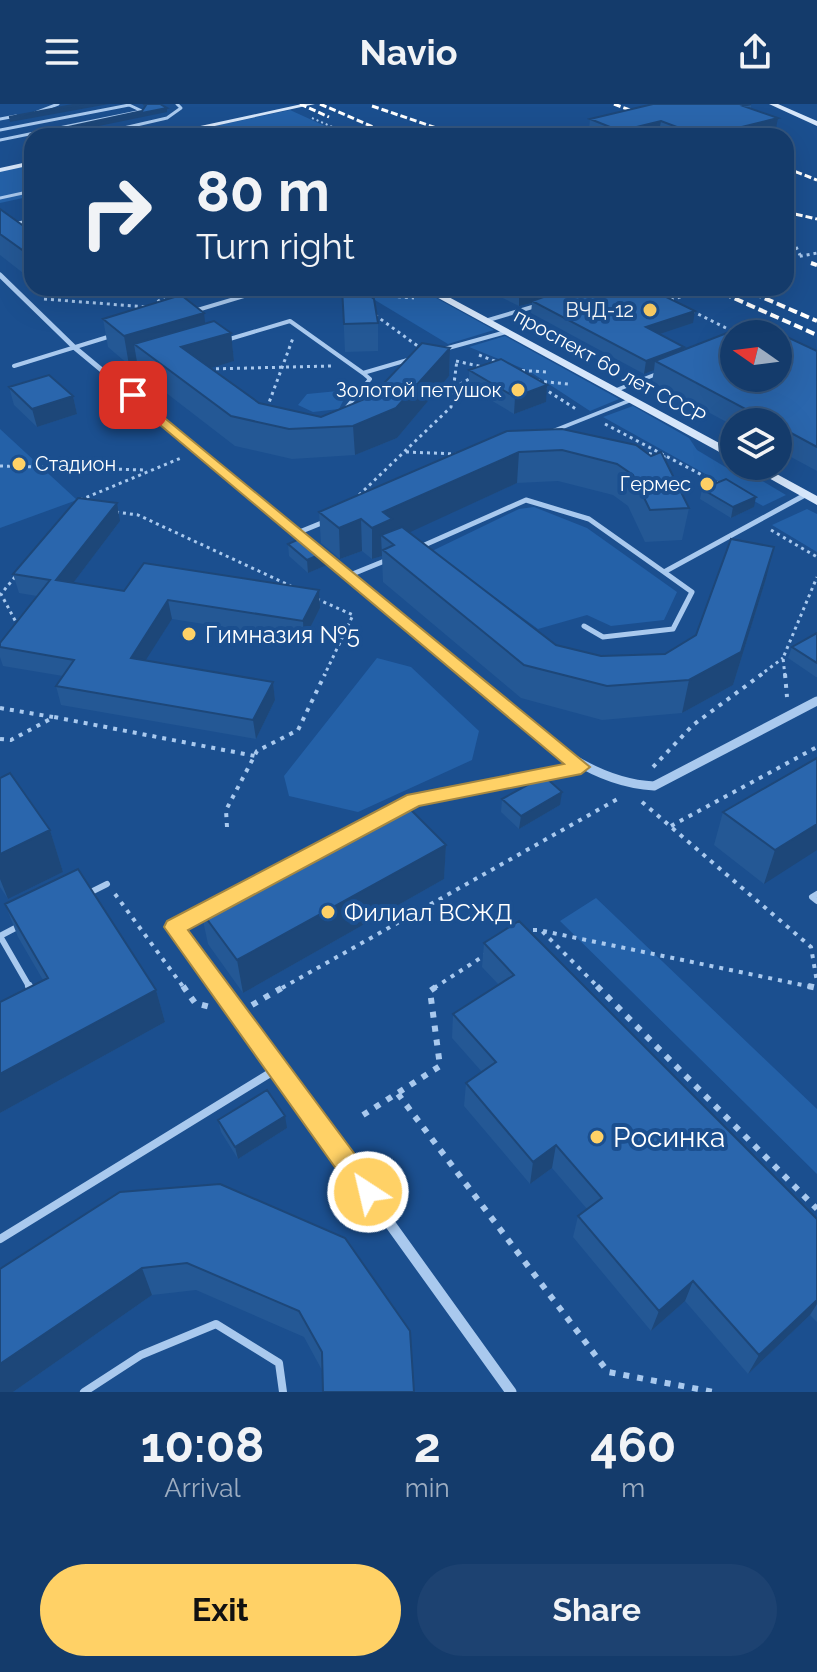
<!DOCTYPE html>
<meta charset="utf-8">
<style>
:root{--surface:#143b6b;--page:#1d4271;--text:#f1f3f6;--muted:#9dadc1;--line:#33557e;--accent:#ffd166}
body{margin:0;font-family:Raleway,sans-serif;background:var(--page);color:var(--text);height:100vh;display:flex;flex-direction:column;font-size:30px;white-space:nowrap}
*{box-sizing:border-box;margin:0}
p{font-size:26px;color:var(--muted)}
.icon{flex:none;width:44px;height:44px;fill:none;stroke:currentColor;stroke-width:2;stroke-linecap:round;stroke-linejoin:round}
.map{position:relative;height:1288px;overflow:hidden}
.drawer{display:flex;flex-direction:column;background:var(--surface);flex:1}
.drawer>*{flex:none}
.hud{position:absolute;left:24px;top:24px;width:770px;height:168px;border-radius:24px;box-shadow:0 8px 32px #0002,0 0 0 2px var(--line);background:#143b6b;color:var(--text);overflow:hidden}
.needle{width:52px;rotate:284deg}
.fabs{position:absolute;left:720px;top:216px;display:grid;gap:16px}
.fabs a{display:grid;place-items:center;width:72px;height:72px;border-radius:50%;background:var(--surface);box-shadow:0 8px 32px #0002,0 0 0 2px var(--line);font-size:40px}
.pin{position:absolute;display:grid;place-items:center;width:68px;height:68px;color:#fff;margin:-34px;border-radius:16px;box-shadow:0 4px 12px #0006}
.me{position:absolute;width:88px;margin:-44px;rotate:325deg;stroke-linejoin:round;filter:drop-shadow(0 0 6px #0008)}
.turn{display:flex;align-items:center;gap:28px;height:168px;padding:0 40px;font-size:36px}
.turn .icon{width:104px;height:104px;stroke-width:2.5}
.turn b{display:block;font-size:56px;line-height:68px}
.eta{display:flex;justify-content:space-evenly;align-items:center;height:136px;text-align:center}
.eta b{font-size:48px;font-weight:700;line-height:56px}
.primary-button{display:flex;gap:16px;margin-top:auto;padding:16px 40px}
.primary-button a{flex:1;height:92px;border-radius:48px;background:var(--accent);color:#111;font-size:32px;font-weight:700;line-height:92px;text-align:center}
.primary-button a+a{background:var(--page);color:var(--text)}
header{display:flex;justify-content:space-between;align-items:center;height:104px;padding:0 40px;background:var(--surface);font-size:36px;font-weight:700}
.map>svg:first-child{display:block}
.green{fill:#2461a8}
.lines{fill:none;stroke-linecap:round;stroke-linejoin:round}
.path-far3{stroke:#a9c9ee;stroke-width:2;stroke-dasharray:2 3;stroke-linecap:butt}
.path-far2{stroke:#a9c9ee;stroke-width:3;stroke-dasharray:3 4;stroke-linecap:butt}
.path-far1{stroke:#a9c9ee;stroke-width:4;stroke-dasharray:4 6;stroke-linecap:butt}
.path{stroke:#a9c9ee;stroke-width:6;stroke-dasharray:6 8;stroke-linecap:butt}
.lane-far4{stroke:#a9c9ee;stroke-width:3}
.lane-far3{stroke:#a9c9ee;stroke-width:4}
.lane-far2{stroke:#a9c9ee;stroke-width:5}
.lane-far1{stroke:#a9c9ee;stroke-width:6}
.lane{stroke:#a9c9ee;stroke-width:8}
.street-far3{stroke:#a9c9ee;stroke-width:5}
.street-far2{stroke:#a9c9ee;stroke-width:7}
.street-far1{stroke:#a9c9ee;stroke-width:9}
.street{stroke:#a9c9ee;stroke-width:11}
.secondary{fill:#d6e6fa;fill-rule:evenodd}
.rail-far1{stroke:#fff;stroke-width:3;stroke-dasharray:7 3;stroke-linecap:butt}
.rail{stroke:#fff;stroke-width:4;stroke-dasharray:9 4;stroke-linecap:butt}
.wall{fill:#245895}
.shaded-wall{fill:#1d4779}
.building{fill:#2a66ad;stroke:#1d4779;stroke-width:2;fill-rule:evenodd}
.route{fill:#ffd166;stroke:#a68842;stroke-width:2}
.poi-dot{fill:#ffd166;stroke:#1b4f8f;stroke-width:3}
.labels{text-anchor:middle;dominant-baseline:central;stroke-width:8;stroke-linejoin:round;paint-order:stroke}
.far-poi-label{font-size:20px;fill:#fff;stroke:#1b4f8f;text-anchor:end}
.far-street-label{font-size:20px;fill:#fff;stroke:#1b4f8f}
.poi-label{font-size:24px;fill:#fff;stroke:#1b4f8f;text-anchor:start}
.near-poi-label{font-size:28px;fill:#fff;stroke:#1b4f8f;text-anchor:start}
</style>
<header><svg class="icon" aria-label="menu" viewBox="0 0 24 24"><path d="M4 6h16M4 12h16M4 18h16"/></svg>Navio<svg class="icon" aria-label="share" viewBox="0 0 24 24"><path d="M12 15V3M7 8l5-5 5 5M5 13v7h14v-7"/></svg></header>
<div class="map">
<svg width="817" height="1288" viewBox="0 0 817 1288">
<rect width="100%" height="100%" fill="#1b4f8f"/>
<path class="green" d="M290 6 347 32H192L200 25Z
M32 60V92L0 99V67Z
M355 184H418L494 226 448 240Z
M505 232 619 295 590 307 529 267 469 243Z
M338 287 346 291 339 305 313 308 298 301 307 290Z
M633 302 689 334 697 346 737 370 759 375 786 391 763 402 603 313Z
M0 325 77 396 0 424Z
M534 403 587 424 677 488 664 516 611 522 587 511 538 525 432 447 519 405Z
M807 405 817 410V448L772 421Z
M377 554 411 563 479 627 472 656 358 708 289 692 284 672Z
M596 794 817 1005V1070L560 817Z"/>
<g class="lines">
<path class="path-far3" d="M312 14 353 32
M790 130 797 145"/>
<path class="path-far2" d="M796 143 800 151
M786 155 817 149
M317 184 335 186
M332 184 344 191
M363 190 414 194
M44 195 147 203
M671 196 706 184
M152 202 176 184
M692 207 738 230
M375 211 419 243
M479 251 497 258
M456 257 483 263
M209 265 331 262
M515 266 546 268
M537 277 568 280
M454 284 474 272
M543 284 576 305
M267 304 293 234
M605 320 721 381
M406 348 457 350
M642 348 669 354
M0 362 146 366
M359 391 451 303 457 256
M80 396 181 354
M116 408 138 411 291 482
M771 426 817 453
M15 473 1 490 18 522
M317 495 353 511 324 572
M759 572 783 554
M785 572 783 554 817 473"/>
<path class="path-far1" d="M785 570 787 593
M0 604 53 613
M0 635 11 636 54 613 255 652
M653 663 693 621 762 570
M642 698 811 843 817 878
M671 722 817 643
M227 723 226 706 257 647 298 626 325 570
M115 790 184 884
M523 826H541L599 884
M543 827 817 884
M282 884 621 693
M434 884 485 851"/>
<path class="path" d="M183 882 195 899 214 904
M597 882 817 1105
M808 882 817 884
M252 901 285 882
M398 990 608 1268 714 1288
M363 1011 440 962 430 887 437 882"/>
<path class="lane-far4" d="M35 9 58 0
M0 15 16 12
M0 26 129 1 142 7 0 36
M89 32 167 14 181 4 177 0
M0 94 23 89
M0 123 32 116"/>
<path class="lane-far3" d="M194 207 271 184
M485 217 539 201
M223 237 290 217 363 269 411 255
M441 246 506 228
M14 262 111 232
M109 272 144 261
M614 287 659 269
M343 308 370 275 363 269
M553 327 631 296"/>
<path class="lane-far2" d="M297 429 324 418
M420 443 526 396 589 415 664 468 805 391
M350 471 387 456
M584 522 603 533 673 525 692 488 664 468"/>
<path class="lane-far1" d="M817 790 812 793 817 797
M85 791 107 780
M0 832 21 821
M0 832 30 884"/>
<path class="lane" d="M29 882 32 888
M0 1135 280 963
M84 1288 141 1251 216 1220 279 1259 283 1288"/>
<path class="street-far3" d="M0 171 74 243 180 331"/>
<path class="street-far2" d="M177 329 309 438
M320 447 471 572"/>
<path class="street-far1" d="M468 570C524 616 578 678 654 682L817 597
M363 723 414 696 581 663
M210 804 175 823 221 884"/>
<path class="street" d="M219 882 511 1288"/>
<path class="secondary" d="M302 0H315L169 32H154Z
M769 0H778L817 17V22Z
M32 57V61L0 68V64Z
M420 184H432L734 347V356Z
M747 362H762L817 392V401Z"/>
<path class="rail-far1" d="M300 0 329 13
M320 0 394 32
M614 0 651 14
M372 2 460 32
M786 64 817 76
M786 108 817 115"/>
<path class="rail" d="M811 159 817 161
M711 184 817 231
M741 184 817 217"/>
</g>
<path class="wall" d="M751 0V4L776 24 746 32H670L659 28 643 32H604L589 26 590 15Z
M0 105 32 128V176L0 151Z
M48 184H89L91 192Z
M342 184 378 219V247L345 248Z
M482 184H589L693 219 660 230 684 246 817 247V367L778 346V318H734V322L652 278 654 266 644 270 531 209 532 199 519 202Z
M103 215 205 219 231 229 234 257 210 264 259 299 321 313 372 292 450 244 449 272 397 334 355 351 292 355 235 342 139 268 137 258 129 261 108 243Z
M469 266 546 298 514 310 469 283Z
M9 283 73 292 77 310 37 323 14 301Z
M562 325 689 404 682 436 645 438 628 402 613 391 558 377 517 379 409 428 556 541 601 552 665 550 696 531 774 443 766 475 733 581 682 609 602 616 521 594 383 478 382 452 372 455 362 447 340 455 321 439 319 408Z
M702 385 754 403 731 414 700 395Z
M120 417 73 479 124 487 320 504 304 536 172 515 145 556 273 578 275 596 256 635 61 601 56 582 63 572 3 562 0 553V539L37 492 19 489 13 470Z
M288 440 327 461 308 469 289 452Z
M817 529V573H816L788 554 792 543Z
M817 654 764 780 714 741 723 708Z
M0 674 50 726 63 768 8 795 0 783Z
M502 695 560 701 519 725 501 708Z
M446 741 444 775 243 889 208 840 201 807Z
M5 800 156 886 165 918 0 1009V898L43 876 18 833Z
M484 839 817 1115V1218L810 1211 748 1270 685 1197 651 1227 573 1133 578 1112 587 1105 552 1064 530 1080 464 1002 466 979 482 968 452 934 453 910 499 881 482 863Z
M218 1016 287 1024 238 1055 221 1028Z
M345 1134 323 1268 304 1233 196 1186 152 1191 13 1288H0V1165Z"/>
<path class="shaded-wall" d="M84 0H109L10 18 9 13Z
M167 4V8L50 32H36V30Z
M778 14 776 24 746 32H705Z
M661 17 659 28 643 32H619L620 27Z
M544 185 543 196 532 197V199L519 202V190Z
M695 207 693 219 645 235 646 223Z
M204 209 207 236 231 229 234 257 185 272 134 240 137 258 129 261 124 232Z
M684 243 682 255 655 257 654 266 644 270 646 257Z
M450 244 449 272 397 334 355 351 353 322Z
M547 281 546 298 514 310 515 293Z
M73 292 77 310 37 323 32 305Z
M519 348 517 379 393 436 381 431 382 452 372 455V424L383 408Z
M756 393 754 403 731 414 733 403Z
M117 399 120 417 61 495 56 476Z
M361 415 362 447 340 455 339 424Z
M774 443 766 475 733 581 682 609 689 576Z
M326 448 327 461 308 469 307 456Z
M319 486 320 504 304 536 303 517Z
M168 496 172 515 135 573 131 554Z
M273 578 275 596 256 635 253 616Z
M562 688 560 701 519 725 521 712Z
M817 720V746L764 780 775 746Z
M50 726 63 768 8 795 0 775V750Z
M446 741 444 775 243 889 237 856Z
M156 886 165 918 0 1009V970Z
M285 1012 287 1024 238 1055 235 1043Z
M556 1041 552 1064 530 1080 533 1058Z
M142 1164 152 1191 13 1288H0V1260Z
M693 1177 685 1197 651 1227 659 1207Z
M817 1196V1200L810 1211 748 1270 759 1251Z"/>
<path class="building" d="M78 0H84L9 13Z
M143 0H160L167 4 36 30 142 7 146 1Z
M653 0H751L743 2 778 14 705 32H701L661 17 620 27 590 15Z
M0 105 32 128V153L0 130Z
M342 184H360L374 195 378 219 344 220Z
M507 184H589L595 187 604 184H648L695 207 646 223 684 243 646 257 532 197 546 192 544 185 519 190Z
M181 191 204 209 124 232 103 215Z
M214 217 231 229 181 243 259 299 321 313 372 292 422 239 450 244 396 304 353 322 289 325 231 312 134 240Z
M755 218 817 247V343L778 322V318H770L655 257ZM734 230H778V274H734Z
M501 255 547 281 515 293 469 266Z
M49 271 73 292 32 305 9 283Z
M562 325 636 341 651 352 661 348 689 404 650 406 633 371 617 360 562 346 519 348 383 408 392 415 372 424 361 415 339 424 319 408 507 327Z
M726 375 756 393 733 403 702 385Z
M78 394 117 399 56 476 124 487 144 459 319 486 303 517 168 496 131 554 273 578 253 616 56 582 74 556 0 543V539L50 476 13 470Z
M402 423 556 541 601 552 665 550 696 531 731 435 774 443 741 548 689 576 607 582 524 561 383 446 394 441 381 431Z
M306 432 326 448 307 456 288 440Z
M817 529V559L792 543Z
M817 654V720L775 746 723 708Z
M10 669 50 726 0 750V674Z
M544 672 562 688 521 712 502 695Z
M406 701 446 741 237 856 201 807Z
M78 765 156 886 0 970V898L48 874 5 800Z
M519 817 817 1115V1196L759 1251 693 1177 659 1207 578 1112 602 1094 556 1041 533 1058 466 979 496 958 453 910 514 871 484 839Z
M267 986 285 1012 235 1043 218 1016Z
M220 1080 345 1134 410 1227 414 1288H323L322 1248 299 1207 187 1159 142 1164 0 1260V1165L120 1088Z"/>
<path class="route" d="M133 288 590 663 581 670 419 702 188 826 377 1080 381 1088 377 1097 368 1100 359 1097 164 823 167 817 407 691 564 660 128 294 126 291Z"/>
<g class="poi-dot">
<circle cx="650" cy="206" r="8"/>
<circle cx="518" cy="286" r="8"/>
<circle cx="19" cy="360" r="8"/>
<circle cx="707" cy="380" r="8"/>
<circle cx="189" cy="530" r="8"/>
<circle cx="328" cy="808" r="8"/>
<circle cx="597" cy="1033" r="8"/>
</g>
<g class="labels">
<g class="far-poi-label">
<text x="634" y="206">ВЧД-12</text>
<text x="502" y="286">Золотой петушок</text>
<text x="35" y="360" text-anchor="start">Стадион</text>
<text x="691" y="380">Гермес</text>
</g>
<g class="far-street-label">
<text transform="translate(610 262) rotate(29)">проспект 60 лет СССР</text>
</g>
<g class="poi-label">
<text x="205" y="530">Гимназия №5</text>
<text x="344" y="808">Филиал ВСЖД</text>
</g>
<g class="near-poi-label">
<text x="613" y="1033">Росинка</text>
</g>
</g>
</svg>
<div class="fabs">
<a><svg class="needle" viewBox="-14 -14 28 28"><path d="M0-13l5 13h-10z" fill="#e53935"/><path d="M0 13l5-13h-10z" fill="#9dadc1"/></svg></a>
<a><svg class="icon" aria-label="layers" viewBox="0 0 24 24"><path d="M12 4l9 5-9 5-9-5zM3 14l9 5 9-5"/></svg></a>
</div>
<div class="pin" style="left:133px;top:291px;background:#d93025"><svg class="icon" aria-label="arrive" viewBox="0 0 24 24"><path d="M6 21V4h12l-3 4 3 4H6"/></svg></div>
<svg class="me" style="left:368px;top:1088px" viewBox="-20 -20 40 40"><circle r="17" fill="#ffd166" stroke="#fff" stroke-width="3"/><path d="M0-11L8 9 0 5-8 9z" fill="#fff"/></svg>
<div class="hud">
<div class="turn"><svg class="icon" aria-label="right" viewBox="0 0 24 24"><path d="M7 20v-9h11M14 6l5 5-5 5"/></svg><div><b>80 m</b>Turn right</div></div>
</div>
</div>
<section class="drawer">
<div class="eta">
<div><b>10:08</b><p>Arrival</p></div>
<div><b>2</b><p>min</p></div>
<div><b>460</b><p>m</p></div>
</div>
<div class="primary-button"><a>Exit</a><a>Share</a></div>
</section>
